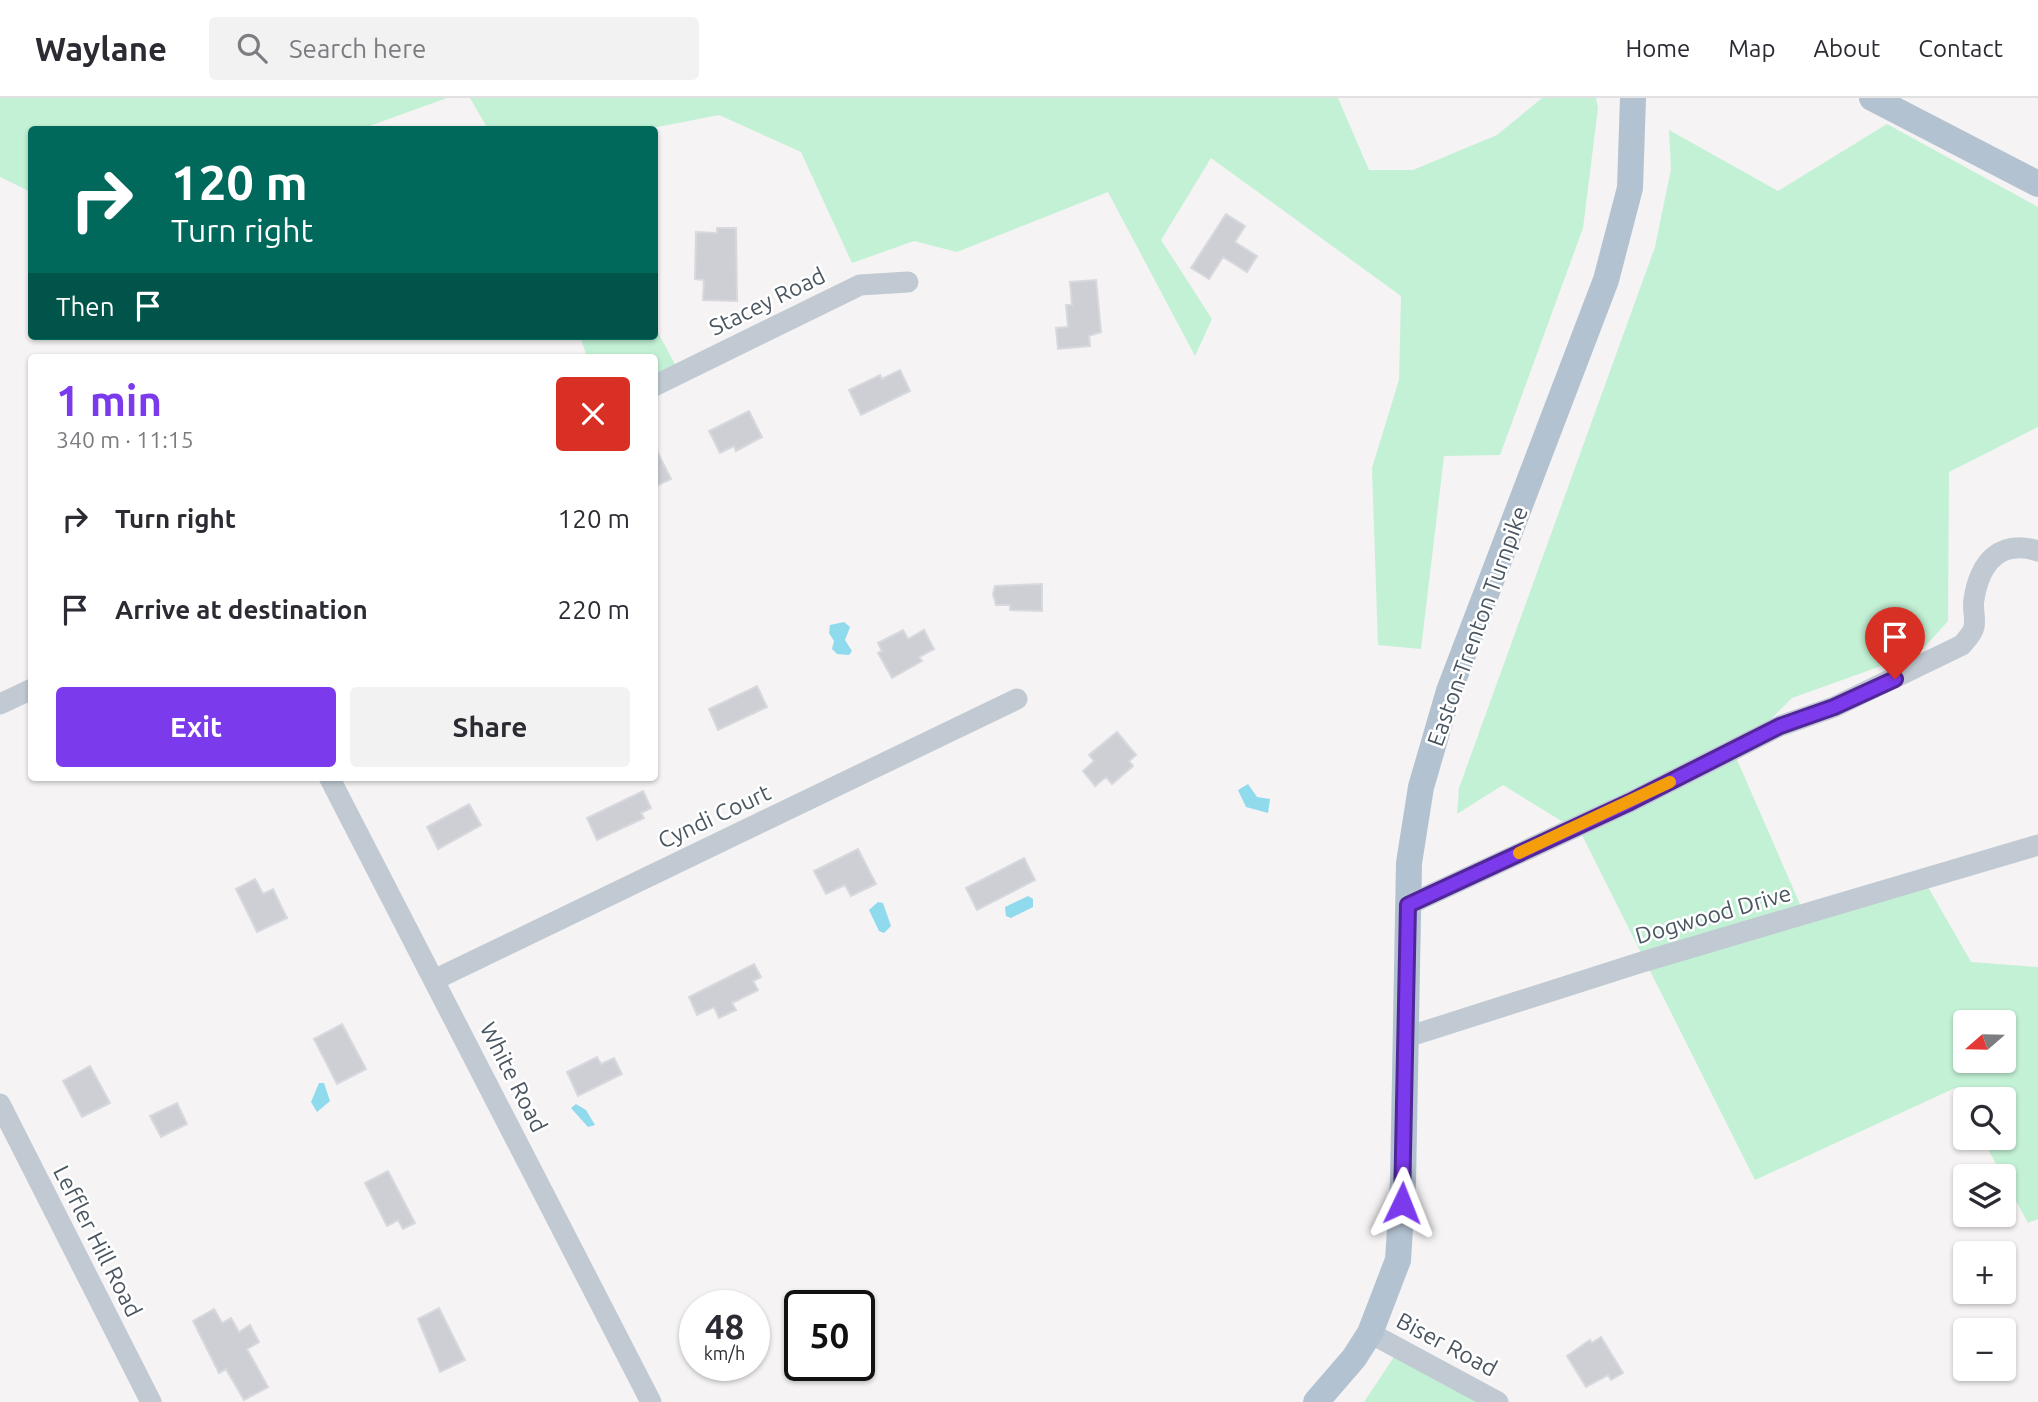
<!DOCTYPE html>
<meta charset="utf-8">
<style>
:root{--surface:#fff;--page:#f2f2f3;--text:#2b2b33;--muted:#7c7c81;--line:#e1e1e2;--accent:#7c3aed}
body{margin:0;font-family:Ubuntu,sans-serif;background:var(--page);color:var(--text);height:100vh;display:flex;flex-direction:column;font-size:26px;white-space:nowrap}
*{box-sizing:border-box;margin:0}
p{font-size:23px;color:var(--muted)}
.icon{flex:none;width:38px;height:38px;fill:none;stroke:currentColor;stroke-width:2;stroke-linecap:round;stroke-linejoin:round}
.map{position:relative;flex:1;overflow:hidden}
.sheet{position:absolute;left:28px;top:256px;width:630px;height:427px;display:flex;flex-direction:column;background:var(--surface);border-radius:7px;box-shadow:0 2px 5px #0004}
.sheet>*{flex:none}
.guide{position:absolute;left:28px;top:28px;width:630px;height:214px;border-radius:7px;box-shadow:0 2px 5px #0004;background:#00695c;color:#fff;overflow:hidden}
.needle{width:46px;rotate:250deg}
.fabs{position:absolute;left:1953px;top:912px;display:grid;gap:14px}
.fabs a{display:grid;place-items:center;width:63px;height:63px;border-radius:7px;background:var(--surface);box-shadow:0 2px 5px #0004;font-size:35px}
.speed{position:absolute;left:679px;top:1192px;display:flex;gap:14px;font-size:35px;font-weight:700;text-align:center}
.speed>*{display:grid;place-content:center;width:91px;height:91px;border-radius:50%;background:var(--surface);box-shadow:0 2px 5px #0004;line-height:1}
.speed small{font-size:18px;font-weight:400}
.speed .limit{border:4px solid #111;border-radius:10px;background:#fff;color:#111}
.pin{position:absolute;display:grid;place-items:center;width:60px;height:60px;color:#fff;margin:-72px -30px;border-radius:50% 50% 50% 0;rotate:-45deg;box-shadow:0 0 7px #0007}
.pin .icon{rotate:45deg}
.me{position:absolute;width:77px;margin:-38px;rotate:2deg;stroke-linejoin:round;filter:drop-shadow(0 0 5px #0008)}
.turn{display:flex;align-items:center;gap:24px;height:147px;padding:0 28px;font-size:32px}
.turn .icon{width:91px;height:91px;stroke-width:2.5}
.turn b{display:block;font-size:49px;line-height:60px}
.then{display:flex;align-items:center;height:66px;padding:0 28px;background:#0003;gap:14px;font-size:26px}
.round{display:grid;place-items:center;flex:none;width:74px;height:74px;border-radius:7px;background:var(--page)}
.overview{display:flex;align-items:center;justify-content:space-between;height:119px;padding:0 28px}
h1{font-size:42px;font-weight:600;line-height:52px;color:var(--accent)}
.primary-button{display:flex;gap:14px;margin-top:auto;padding:14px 28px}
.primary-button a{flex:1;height:80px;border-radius:7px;background:var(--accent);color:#fff;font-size:28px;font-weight:600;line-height:80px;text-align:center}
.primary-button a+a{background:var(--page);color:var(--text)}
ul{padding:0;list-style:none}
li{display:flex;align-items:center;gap:21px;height:91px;padding:0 28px}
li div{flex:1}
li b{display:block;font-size:26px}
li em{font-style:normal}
header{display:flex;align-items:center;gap:42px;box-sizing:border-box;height:98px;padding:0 35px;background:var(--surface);border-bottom:2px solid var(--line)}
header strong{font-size:33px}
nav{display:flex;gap:38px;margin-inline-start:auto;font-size:24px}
.search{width:490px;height:63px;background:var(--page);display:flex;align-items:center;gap:18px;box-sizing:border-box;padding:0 24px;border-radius:7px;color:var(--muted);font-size:26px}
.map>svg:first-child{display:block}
.green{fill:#c3f1d5;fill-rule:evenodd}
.water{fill:#90daee}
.building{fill:#cdcfd5;stroke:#d7d9de;stroke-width:2}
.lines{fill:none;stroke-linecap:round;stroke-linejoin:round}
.minor{stroke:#c1cad2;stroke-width:21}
.major{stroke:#b3c2d1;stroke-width:26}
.route-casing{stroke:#51269a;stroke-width:18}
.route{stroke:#7c3aed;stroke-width:12}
.slow{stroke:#f59e0b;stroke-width:12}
.labels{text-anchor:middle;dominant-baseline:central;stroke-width:5;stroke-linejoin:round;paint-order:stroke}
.street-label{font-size:23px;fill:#4a5661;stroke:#fff}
</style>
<header>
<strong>Waylane</strong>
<div class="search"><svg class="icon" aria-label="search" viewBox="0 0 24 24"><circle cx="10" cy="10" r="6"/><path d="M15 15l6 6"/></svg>Search here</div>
<nav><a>Home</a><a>Map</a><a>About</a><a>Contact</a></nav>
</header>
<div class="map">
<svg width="2038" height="1304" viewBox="0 0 2038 1304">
<rect width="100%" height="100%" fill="#f5f3f3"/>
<path class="green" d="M0 0H447L361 31 32 32 31 94 0 79Z
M470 0H1338L1369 72H1413L1497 37 1542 0H1596L1598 10 1583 130 1500 357 1444 358 1421 551 1378 547 1372 370 1399 282 1401 198 1211 60 1161 142 1212 221 1195 258 1108 94 957 154 914 143 852 165 801 54 719 17 647 31H488Z
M1887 26 2038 109V329L1949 374 1948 523 1920 554 1792 600 1735 657 1806 820 1924 782 1971 864 2038 869V1121L2028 1125 1982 1040H2004V1001H1965V1008L1955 990 1755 1082 1581 735 1503 687 1457 716 1459 690 1655 149 1671 71 1669 32 1778 93ZM1965 924H2004V962H1965Z
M655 229 684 283 655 298 654 259H587L580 238H654Z
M1402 1247 1503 1304H1364Z"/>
<path class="water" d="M844 524 850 529 845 542 852 553 849 557 837 556 832 551 834 543 829 535 830 527Z
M1248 686 1257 699 1270 701 1268 715 1246 709 1238 692Z
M1028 798 1033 801V809L1011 820 1006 818 1005 809Z
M878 804 883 805 891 828 884 835 879 833 869 812Z
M319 985H324L330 1003 317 1014 311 1004Z
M576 1006 586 1012 595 1027 588 1029 571 1010Z"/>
<path class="building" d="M1226 116 1245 128 1235 144 1257 158 1247 174 1223 159 1209 181 1191 170Z
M717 130H736L737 203 703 202 704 182 695 181 696 134 717 135Z
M1096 182 1101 234 1089 238 1090 248 1058 251 1056 230 1068 229 1066 207H1072L1070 184Z
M900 272 910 293 861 317 849 292 880 277 882 281Z
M749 313 762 339 736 353 734 348 720 355 709 333Z
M654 347 671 381 654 389Z
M1042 486V513L1010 512V507H996L993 496 995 488Z
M903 532 908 541 924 532 934 551 919 559 922 563 892 580 878 555 882 553 878 545Z
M757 588 767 609 718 632 709 611Z
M1117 634 1136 657 1129 663 1133 668 1112 686 1106 679 1095 688 1083 673 1094 663 1089 657Z
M643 693 651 710 641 715 644 720 597 742 587 720Z
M469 706 481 727 438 751 427 729Z
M858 751 876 786 851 798 845 787 826 796 814 773Z
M1024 760 1035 782 977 812 966 790Z
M255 781 263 796 273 791 287 820 257 834 236 791Z
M754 866 761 879 753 883 758 892 732 905 736 912 719 920 714 909 697 917 689 899Z
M342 926 366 971 337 986 314 941Z
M597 959 601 966 614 960 622 976 578 998 567 974Z
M90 968 110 1005 82 1019 63 983Z
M177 1005 187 1026 161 1039 150 1018Z
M388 1073 415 1125 403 1131 398 1122 387 1128 365 1085Z
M439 1210 465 1262 440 1274 418 1221Z
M214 1211 222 1225 231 1220 239 1234 250 1227 259 1244 247 1251 268 1289 244 1302 226 1271 219 1275 193 1223Z
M1601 1239 1623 1275 1611 1282 1608 1277 1586 1289 1567 1258 1590 1242 1592 1245Z"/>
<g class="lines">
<path class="minor" d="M654 288 860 187 908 184
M0 606 32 591
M329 679 651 1304
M1408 807 1630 704 1780 628 1834 609 1962 547C1966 542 1973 535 1974 529 1976 520 1972 510 1974 501 1980 464 2000 441 2038 453
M434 882 1017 601
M1404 940 1639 865 2038 747
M0 1006 151 1304
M1370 1235 1498 1304"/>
<path class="major" d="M1872 0 2038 86
M1316 1304 1354 1260 1370 1235 1398 1162 1403 1084 1409 765 1421 689 1449 593 1606 182 1630 90 1633 0"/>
</g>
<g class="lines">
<defs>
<path id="route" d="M1402 1105 1408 807 1630 704 1780 628 1834 609 1895 581"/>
</defs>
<use href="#route" class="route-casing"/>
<use href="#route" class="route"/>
<path class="slow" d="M1519 755 1670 684"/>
</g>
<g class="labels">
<g class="street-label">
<text transform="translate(767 203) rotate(-26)">Stacey Road</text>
<text transform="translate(1477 528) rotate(-70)">Easton-Trenton Turnpike</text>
<text transform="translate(714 718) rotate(-25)">Cyndi Court</text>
<text transform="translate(1713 816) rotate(-16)">Dogwood Drive</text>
<text transform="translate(514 979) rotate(63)">White Road</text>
<text transform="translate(98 1143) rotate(63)">Leffler Hill Road</text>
<text transform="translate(1447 1246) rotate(28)">Biser Road</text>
</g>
</g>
</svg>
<div class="fabs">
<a><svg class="needle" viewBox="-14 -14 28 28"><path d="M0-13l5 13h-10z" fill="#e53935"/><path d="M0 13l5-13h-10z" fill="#7c7c81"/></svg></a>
<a><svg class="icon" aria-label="search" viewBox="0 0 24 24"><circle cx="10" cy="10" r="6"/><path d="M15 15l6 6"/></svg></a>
<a><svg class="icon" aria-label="layers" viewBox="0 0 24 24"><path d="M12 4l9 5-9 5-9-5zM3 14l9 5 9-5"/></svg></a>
<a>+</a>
<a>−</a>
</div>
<div class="speed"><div>48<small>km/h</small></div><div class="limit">50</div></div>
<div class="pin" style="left:1895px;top:581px;background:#d93025"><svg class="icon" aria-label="arrive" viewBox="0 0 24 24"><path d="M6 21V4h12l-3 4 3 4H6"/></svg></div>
<svg class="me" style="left:1402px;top:1105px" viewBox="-20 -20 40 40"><path d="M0-17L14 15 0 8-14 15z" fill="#7c3aed" stroke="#fff" stroke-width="4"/></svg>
<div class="guide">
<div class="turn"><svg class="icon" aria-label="right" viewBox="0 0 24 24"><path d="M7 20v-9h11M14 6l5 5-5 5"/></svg><div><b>120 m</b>Turn right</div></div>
<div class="then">Then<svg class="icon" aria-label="arrive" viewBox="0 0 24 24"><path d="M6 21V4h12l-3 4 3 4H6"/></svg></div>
</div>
<section class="sheet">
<div class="overview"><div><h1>1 min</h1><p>340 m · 11:15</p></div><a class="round" style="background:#d93025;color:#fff"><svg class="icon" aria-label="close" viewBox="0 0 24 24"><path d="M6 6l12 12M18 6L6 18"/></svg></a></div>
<ul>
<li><svg class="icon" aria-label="right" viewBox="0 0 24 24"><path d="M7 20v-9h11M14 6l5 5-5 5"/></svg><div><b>Turn right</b></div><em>120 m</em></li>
<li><svg class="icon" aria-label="arrive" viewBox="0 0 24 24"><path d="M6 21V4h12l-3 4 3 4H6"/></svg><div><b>Arrive at destination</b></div><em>220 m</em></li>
</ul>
<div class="primary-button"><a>Exit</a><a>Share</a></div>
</section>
</div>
